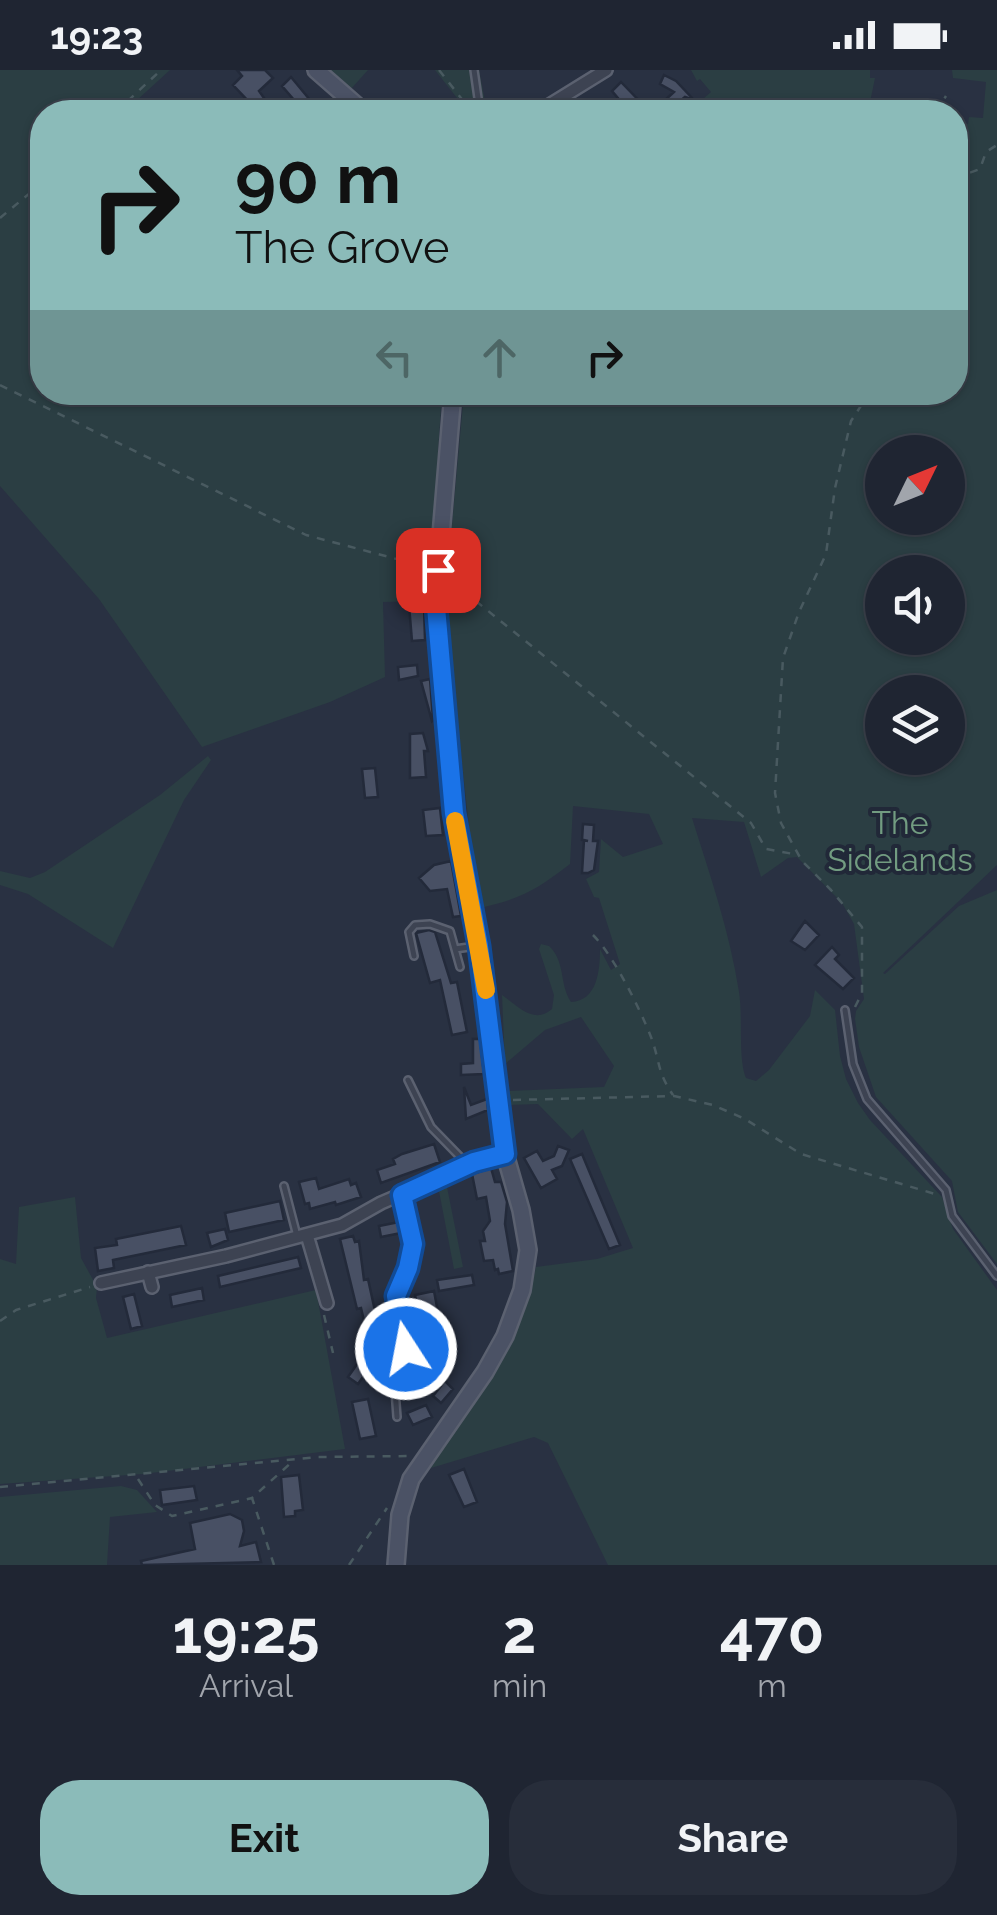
<!DOCTYPE html>
<style>
:root{--surface:#1f2532;--page:#272d3a;--text:#f1f3f6;--muted:#a1a5ac;--line:#3c424d;--accent:#8bbbb9}
body{margin:0;font-family:Raleway,sans-serif;background:var(--page);color:var(--text);height:100vh;display:flex;flex-direction:column;font-size:38px;white-space:nowrap}
*{box-sizing:border-box;margin:0}
p{font-size:32px;color:var(--muted)}
.icon{flex:none;width:55px;height:55px;fill:none;stroke:currentColor;stroke-width:2;stroke-linecap:round;stroke-linejoin:round}
.map{position:relative;height:1495px;overflow:hidden}
.side{display:flex;flex-direction:column;background:var(--surface);flex:1}
.side>*{flex:none}
.guide{position:absolute;left:30px;top:30px;width:938px;height:305px;border-radius:40px;box-shadow:0 2px 8px #0004,0 0 0 2px var(--line);background:#8bbbb9;color:#111;overflow:hidden}
.needle{width:65px;rotate:47deg}
.tools{position:absolute;left:865px;top:365px;display:grid;gap:20px}
.tools a{display:grid;place-items:center;width:100px;height:100px;border-radius:50%;background:var(--surface);box-shadow:0 2px 8px #0004,0 0 0 2px var(--line);font-size:50px}
.pin{position:absolute;display:grid;place-items:center;width:85px;height:85px;color:#fff;margin:-42px;border-radius:20px;box-shadow:0 5px 15px #0006}
.me{position:absolute;width:110px;margin:-55px;rotate:349deg;stroke-linejoin:round;filter:drop-shadow(0 0 8px #0008)}
.turn{display:flex;align-items:center;gap:35px;height:210px;padding:0 40px;font-size:45px}
.turn .icon{width:130px;height:130px;stroke-width:2.5}
.turn b{display:block;font-size:70px;line-height:85px}
.lanes{display:flex;align-items:center;height:95px;padding:0 40px;background:#0003;justify-content:center;gap:50px;direction:ltr}
.lanes .off{opacity:.35}
.eta{display:flex;justify-content:space-evenly;align-items:center;height:170px;text-align:center}
.eta b{font-size:60px;font-weight:700;line-height:70px}
.action{display:flex;gap:20px;margin-top:auto;padding:20px 40px}
.action a{flex:1;height:115px;border-radius:40px;background:var(--accent);color:#111;font-size:40px;font-weight:700;line-height:115px;text-align:center}
.action a+a{background:var(--page);color:var(--text)}
.status{display:flex;justify-content:space-between;align-items:center;height:70px;padding:0 50px;background:var(--surface);direction:ltr}
.status svg{height:28px;fill:currentColor}
.map>svg:first-child{display:block}
.green{fill:#2b3e43;fill-rule:evenodd}
.building{fill:#485064;stroke:#232a3a;stroke-width:2.5}
.lines{fill:none;stroke-linecap:round;stroke-linejoin:round}
.service-casing{stroke:#5b6170;stroke-width:10}
.minor-casing{stroke:#5b6170;stroke-width:16}
.secondary-casing{stroke:#5b6170;stroke-width:20}
.path{stroke:#495a60;stroke-width:2.5;stroke-dasharray:8 8;stroke-linecap:butt}
.service{stroke:#3d4352;stroke-width:5}
.minor{stroke:#3d4352;stroke-width:11}
.secondary{stroke:#4b5265;stroke-width:15}
.route-casing{stroke:#114b97;stroke-width:25}
.route{stroke:#1a73e8;stroke-width:18}
.slow{stroke:#f59e0b;stroke-width:18}
.labels{text-anchor:middle;dominant-baseline:central;stroke-width:8;stroke-linejoin:round;paint-order:stroke}
.park-label{font-size:32px;fill:#729c81;stroke:#212838}
</style>
<div class="status"><b>19:23</b><svg viewBox="0 0 49 12"><path d="M0 12V9h3v3zM5 12V6h3v6zM10 12V3h3v9zM15 12V0h3v12zM26 1h20v11H26zM47 4h2v5h-2z"/></svg></div>
<div class="map">
<svg width="997" height="1495" viewBox="0 0 997 1495">
<rect width="100%" height="100%" fill="#293142"/>
<path class="green" d="M0 0H170L124 42H42V322L442 323 438 383 442 384 429 531 383 532 385 607 330 632 202 677 99 529 0 416Z
M327 0H368L350 20Z
M435 0H479L487 42H468Z
M691 0H870V8H875L868 42H688L711 22 700 9 697 11Z
M952 0H997V795L883 903 885 904 959 836 997 820V1194L958 1142 952 1111 876 1027 859 977 855 949 856 941 864 929 854 854 842 833 797 787 788 788 761 807 744 752 692 748C710 805 730 863 739 922 743 946 738 989 746 1008L756 1011 769 1000 810 946 815 920 835 940 840 986 846 1009 858 1033 870 1050 942 1127 953 1159 997 1220V1495H608L548 1373 534 1367 421 1401C468 1337 520 1276 536 1197L597 1189 633 1178 583 1059 572 1069 538 1034 508 1035 509 1021 604 1017 614 996 581 947 545 960 505 994 502 925C518 936 534 955 552 939L554 925 539 879 541 874 549 876C566 892 559 914 571 932 597 931 600 901 600 879L611 900 620 894 599 828 594 827 586 809 599 802 601 769 623 787 663 774 649 744 573 736 570 794C539 818 523 828 484 837L471 775 448 565 446 521 464 323H561L581 331 585 322H955V65L963 54H968L969 47 983 48 986 12 953 8ZM882 382H948V448H882ZM882 502H948V568H882ZM882 622H948V688H882Z
M208 686 211 690 184 730 113 878 28 824 0 815V801L30 808 45 802 160 725Z
M446 1112 463 1197 454 1199 438 1116Z
M75 1127 81 1188 97 1217 96 1228 107 1268 316 1220 345 1379 143 1404 0 1414V1189L16 1194 19 1137Z
M121 1416 137 1420 157 1442 110 1447 107 1495H0V1427Z"/>
<path class="building" d="M237 0H265L273 8 259 21 264 28 254 37 233 15 242 6Z
M664 5 676 11 694 30 685 27 667 42H652L674 22 660 14Z
M291 7 310 30 301 38 282 16Z
M621 12 650 42H612L622 33 612 21Z
M409 535H424L425 570 412 571Z
M417 595 418 606 399 610 398 597Z
M430 609 433 650 432 651 421 611Z
M423 663 428 681H424L426 707 410 708V664Z
M375 698 378 727 365 728 362 699Z
M440 738 443 765 426 766 423 740Z
M583 754 594 755 593 771H598L594 800 588 803H582L584 770 588 771 582 770Z
M451 791 461 846 453 847 447 819 430 821 419 808 434 795Z
M805 851 819 865 805 880 791 871Z
M429 860 435 862 451 913 457 912 467 962 452 965 440 910 430 913 416 863Z
M832 877 839 885 835 889 854 908 843 919 815 895Z
M473 969H480L484 1004 461 1005V994L473 993Z
M464 1017 471 1035 487 1029 488 1040 466 1049Z
M434 1074 440 1092 381 1113 377 1100 395 1094 393 1089 402 1084Z
M558 1076 569 1080 562 1096 552 1100 557 1109 541 1118 524 1088 537 1081 543 1091 554 1086Z
M582 1084 620 1175 609 1179 570 1089Z
M491 1098 495 1112H501L507 1132 505 1154 513 1201 499 1204 498 1199 495 1200 493 1190 484 1191 480 1171H485L483 1161 490 1151 486 1127 477 1129 472 1104Z
M316 1108 319 1119 349 1109 351 1115 356 1113 361 1127 336 1135 335 1132 310 1139 309 1133 305 1134 299 1112Z
M280 1131 284 1150 229 1162 225 1143Z
M399 1152 401 1163 381 1167 379 1156Z
M181 1156 186 1175 113 1190 114 1198 98 1201 95 1178 117 1175 116 1169Z
M225 1159 228 1170 211 1177 207 1163Z
M353 1166 355 1172 359 1171 364 1210 368 1209 382 1273 370 1276 361 1238 357 1239 340 1169Z
M298 1187 301 1198 220 1217 218 1206Z
M472 1205 474 1215 439 1221 437 1210Z
M202 1218 204 1230 172 1237 170 1225Z
M434 1221 437 1237 433 1238 442 1280 427 1284 415 1225Z
M134 1224 142 1256 131 1259 123 1227Z
M367 1280 377 1287 358 1314 348 1307Z
M445 1311 453 1319 441 1333 433 1326Z
M368 1329 376 1366 360 1369 352 1332Z
M426 1335 432 1347 413 1355 407 1343Z
M464 1399 477 1432 464 1437 449 1405Z
M299 1405 303 1440 295 1441V1446L284 1447 281 1407Z
M194 1416 197 1430 162 1435 160 1420Z
M230 1444 242 1450 244 1461 240 1476 256 1472 261 1492 142 1495 141 1491 195 1479 190 1453Z"/>
<g class="lines">
<defs>
<path id="service" d="M474 0 480 42
M455 879 476 876
M414 886 409 862 415 855 430 854 450 861 460 897
M845 940 853 994 867 1029 946 1120 952 1146 997 1206
M408 1010 431 1057 466 1093
M284 1116 297 1166
M395 1320 397 1347"/>
<path id="minor" d="M538 42 606 0
M307 1165 327 1233
M148 1202 152 1217
M101 1213 226 1186 342 1155 381 1133 474 1093 505 1084
M395 1320 410 1301 396 1226 408 1198 413 1174 402 1125"/>
<path id="secondary" d="M316 0 364 42
M396 1495 400 1445 411 1409 485 1302 505 1266 522 1220 528 1180 521 1140 505 1084 484 908 454 743 449 702 435 537 453 322"/>
</defs>
<use href="#service" class="service-casing"/>
<use href="#minor" class="minor-casing"/>
<use href="#secondary" class="secondary-casing"/>
<path class="path" d="M439 0 472 42
M116 42 161 0
M936 42 946 26
M955 108 980 99 986 82 997 75
M0 148 42 113
M0 315 306 465 423 496
M451 511 751 753 766 779 799 785
M593 865C614 886 640 939 651 967 660 991 657 1002 673 1025
M855 937 862 923V857L831 820 802 791 781 753 775 723 783 588 799 542 826 484 835 418 851 351 870 322
M513 1030 674 1026 713 1035 745 1049 801 1084 935 1124
M324 1245 333 1283
M0 1251 16 1240 90 1217
M418 1280 423 1268
M138 1409 155 1435 172 1446 252 1428
M0 1417 318 1387 412 1386
M274 1495 252 1428 293 1391
M349 1495 387 1438"/>
<use href="#service" class="service"/>
<use href="#minor" class="minor"/>
<use href="#secondary" class="secondary"/>
</g>
<g class="lines">
<defs>
<path id="route" d="M406 1279 396 1226 408 1198 413 1174 402 1125 474 1092 505 1084 479 876 454 743 436 537 438 500"/>
</defs>
<use href="#route" class="route-casing"/>
<use href="#route" class="route"/>
<path class="slow" d="M455 751 486 920"/>
</g>
<g class="labels">
<g class="park-label">
<text x="900" y="752">The<tspan x="900" dy="37">Sidelands</tspan></text>
</g>
</g>
</svg>
<div class="tools">
<a><svg class="needle" viewBox="-14 -14 28 28"><path d="M0-13l5 13h-10z" fill="#e53935"/><path d="M0 13l5-13h-10z" fill="#a1a5ac"/></svg></a>
<a><svg class="icon" aria-label="sound" viewBox="0 0 24 24"><path d="M4 9h4l5-4v14l-5-4H4zM17 9q2 3 0 6"/></svg></a>
<a><svg class="icon" aria-label="layers" viewBox="0 0 24 24"><path d="M12 4l9 5-9 5-9-5zM3 14l9 5 9-5"/></svg></a>
</div>
<div class="pin" style="left:438px;top:500px;background:#d93025"><svg class="icon" aria-label="arrive" viewBox="0 0 24 24"><path d="M6 21V4h12l-3 4 3 4H6"/></svg></div>
<svg class="me" style="left:406px;top:1279px" viewBox="-20 -20 40 40"><circle r="17" fill="#1a73e8" stroke="#fff" stroke-width="3"/><path d="M0-11L8 9 0 5-8 9z" fill="#fff"/></svg>
<div class="guide">
<div class="turn"><svg class="icon" aria-label="right" viewBox="0 0 24 24"><path d="M7 20v-9h11M14 6l5 5-5 5"/></svg><div><b>90 m</b>The Grove</div></div>
<div class="lanes"><svg class="icon off" aria-label="left" viewBox="0 0 24 24"><path d="M17 20v-9H6M10 6l-5 5 5 5"/></svg><svg class="icon off" aria-label="ahead" viewBox="0 0 24 24"><path d="M12 20V5M6 11l6-6 6 6"/></svg><svg class="icon" aria-label="right" viewBox="0 0 24 24"><path d="M7 20v-9h11M14 6l5 5-5 5"/></svg></div>
</div>
</div>
<section class="side">
<div class="eta">
<div><b>19:25</b><p>Arrival</p></div>
<div><b>2</b><p>min</p></div>
<div><b>470</b><p>m</p></div>
</div>
<div class="action"><a>Exit</a><a>Share</a></div>
</section>
